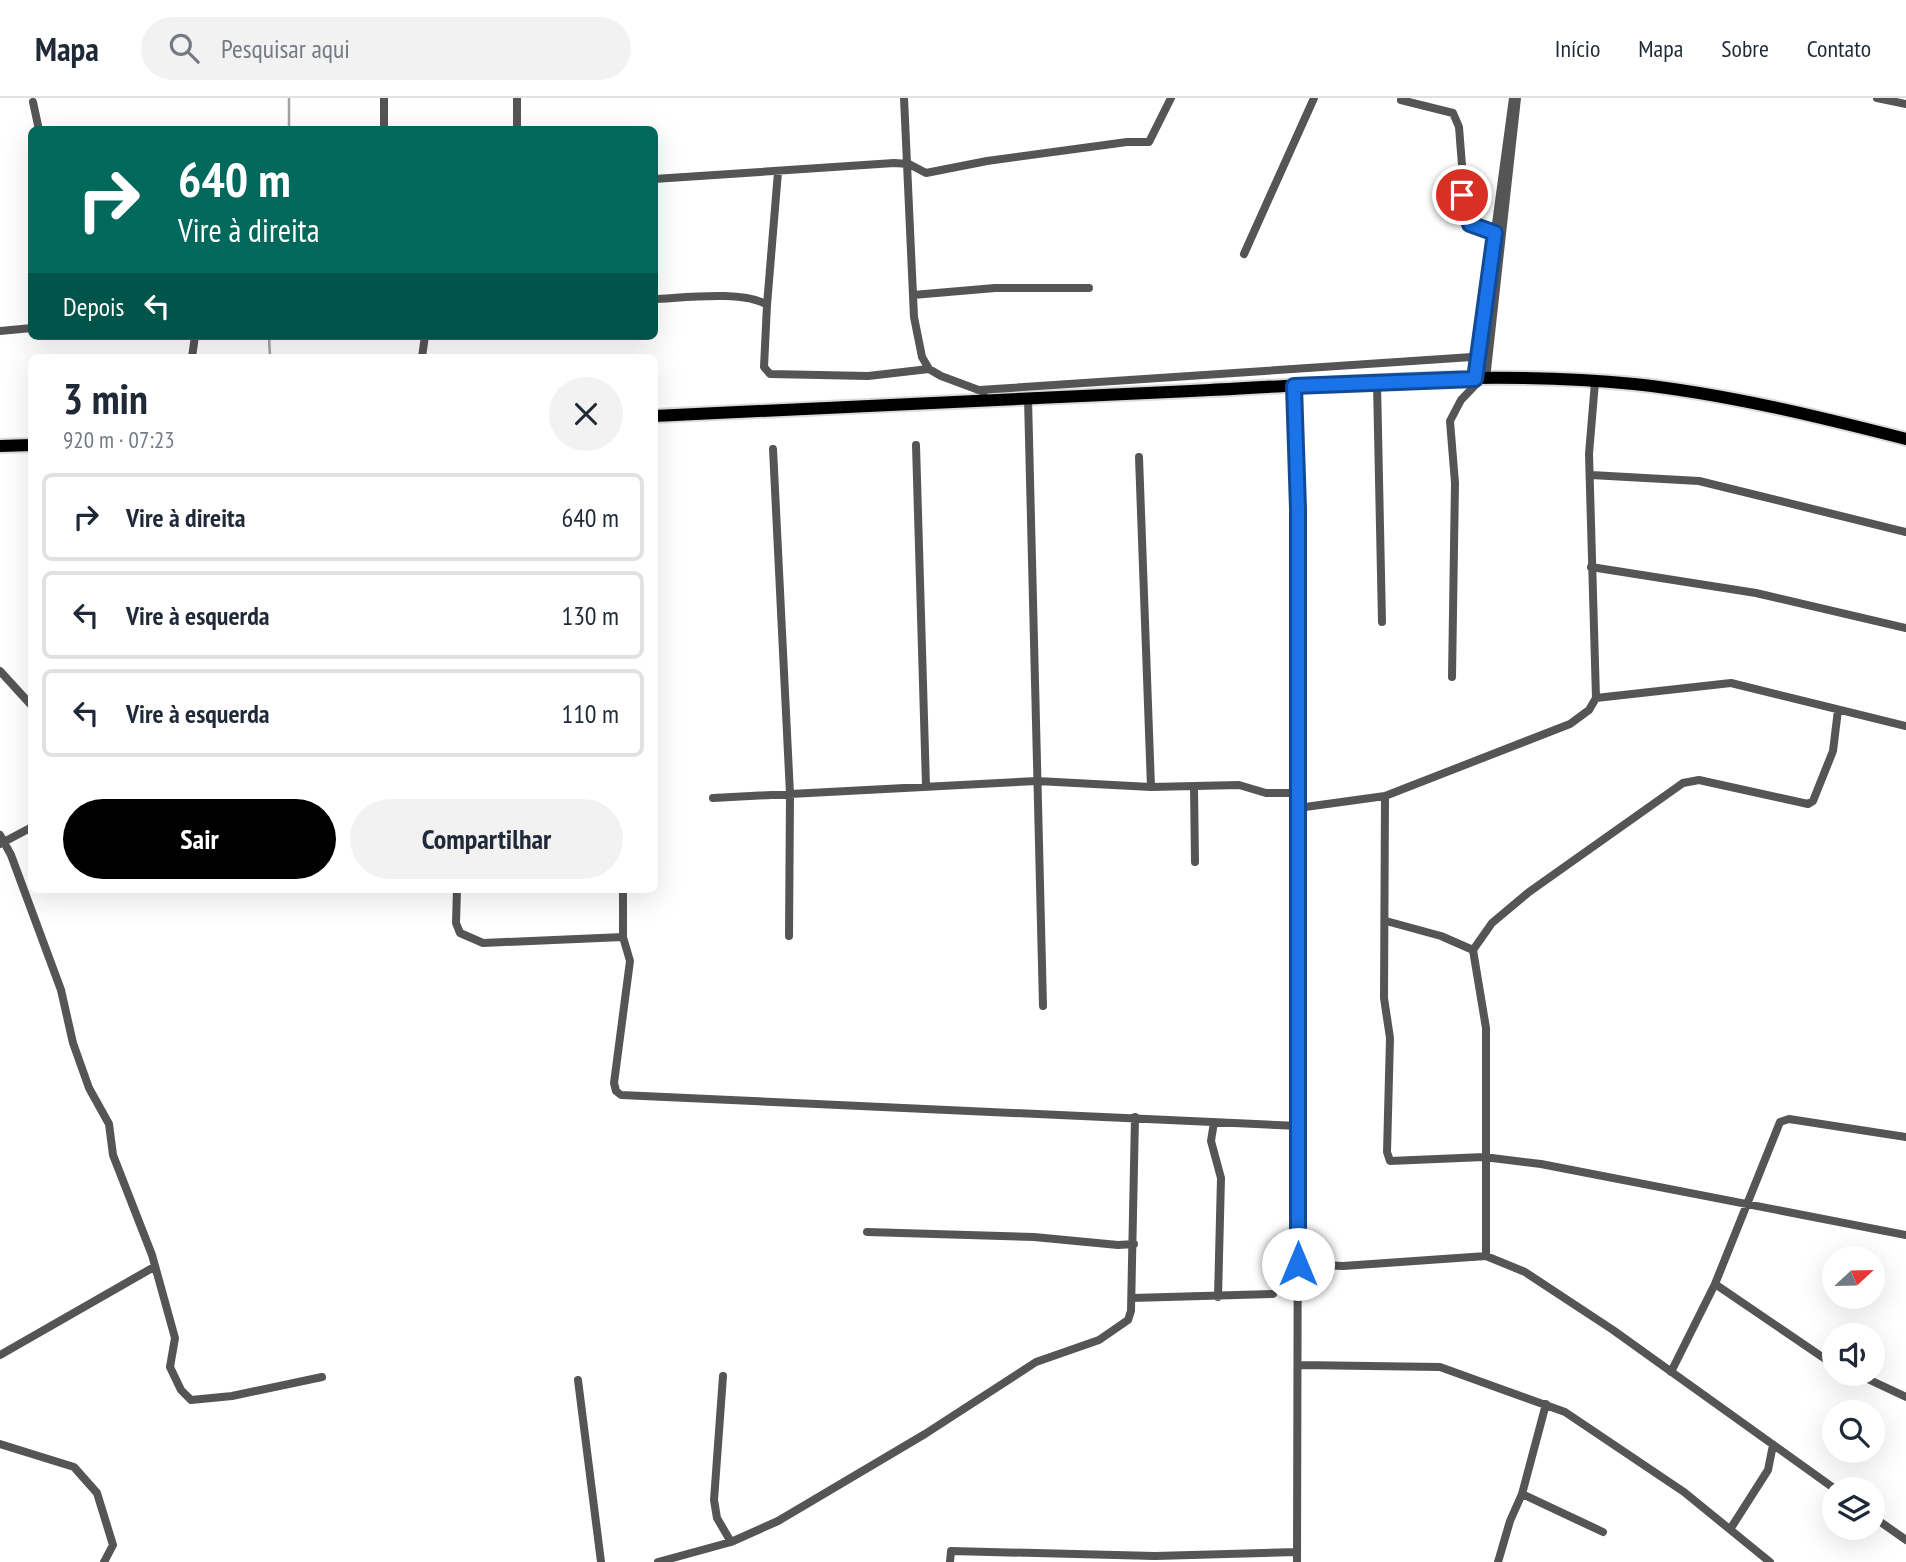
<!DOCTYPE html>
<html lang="pt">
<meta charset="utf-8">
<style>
:root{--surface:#fff;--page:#f2f2f3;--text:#1f2937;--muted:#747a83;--line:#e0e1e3;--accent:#000}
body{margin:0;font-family:"PT Sans Narrow",sans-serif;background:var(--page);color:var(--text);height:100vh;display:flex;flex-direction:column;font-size:26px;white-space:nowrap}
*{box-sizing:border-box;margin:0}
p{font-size:23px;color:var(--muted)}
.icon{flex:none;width:38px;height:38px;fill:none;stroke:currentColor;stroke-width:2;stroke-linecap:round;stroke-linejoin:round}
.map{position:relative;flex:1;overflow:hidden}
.drawer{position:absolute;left:28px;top:256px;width:630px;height:539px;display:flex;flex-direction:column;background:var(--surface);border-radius:10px;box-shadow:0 7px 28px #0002}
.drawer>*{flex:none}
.guide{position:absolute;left:28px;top:28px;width:630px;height:214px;border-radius:10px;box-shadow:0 7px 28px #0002;background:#00695c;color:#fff;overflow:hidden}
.needle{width:46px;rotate:68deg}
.fabs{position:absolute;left:1822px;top:1148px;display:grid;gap:14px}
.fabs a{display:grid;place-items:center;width:63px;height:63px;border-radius:50%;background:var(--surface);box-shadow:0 7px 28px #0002;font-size:35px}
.pin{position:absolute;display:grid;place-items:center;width:60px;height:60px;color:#fff;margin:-30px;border:4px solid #fff;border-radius:50%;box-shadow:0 2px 7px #0007}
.me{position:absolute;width:77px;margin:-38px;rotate:0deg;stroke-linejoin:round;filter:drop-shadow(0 0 5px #0008)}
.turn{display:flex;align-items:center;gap:24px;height:147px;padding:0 35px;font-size:32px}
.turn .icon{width:91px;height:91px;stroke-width:2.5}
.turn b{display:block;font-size:49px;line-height:60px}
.then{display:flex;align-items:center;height:66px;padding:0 35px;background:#0003;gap:14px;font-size:26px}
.round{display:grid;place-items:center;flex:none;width:74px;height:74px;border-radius:37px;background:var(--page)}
.overview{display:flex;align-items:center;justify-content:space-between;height:119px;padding:0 35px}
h1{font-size:42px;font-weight:700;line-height:52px}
.button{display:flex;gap:14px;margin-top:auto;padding:14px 35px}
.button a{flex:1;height:80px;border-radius:42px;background:var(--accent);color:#fff;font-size:28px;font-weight:700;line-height:80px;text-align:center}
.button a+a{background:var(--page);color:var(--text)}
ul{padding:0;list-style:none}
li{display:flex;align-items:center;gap:21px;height:88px;margin:0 14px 10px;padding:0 21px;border:4px solid var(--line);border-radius:10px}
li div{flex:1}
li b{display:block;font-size:26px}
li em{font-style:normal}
header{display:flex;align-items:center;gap:42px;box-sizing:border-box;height:98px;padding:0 35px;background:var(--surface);border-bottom:2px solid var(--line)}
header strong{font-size:33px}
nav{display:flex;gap:38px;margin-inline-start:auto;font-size:24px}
.search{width:490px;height:63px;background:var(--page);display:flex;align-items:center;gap:18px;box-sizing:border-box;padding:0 24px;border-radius:38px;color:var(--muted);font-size:26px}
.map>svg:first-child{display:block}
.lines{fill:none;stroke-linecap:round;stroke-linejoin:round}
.stream{stroke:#a3a3a3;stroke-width:2.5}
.primary-casing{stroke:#dbdbdb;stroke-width:16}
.minor{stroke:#555;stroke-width:8}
.primary{stroke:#000;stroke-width:12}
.route-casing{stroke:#114b97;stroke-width:18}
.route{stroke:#1a73e8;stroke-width:12}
</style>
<header>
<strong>Mapa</strong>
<div class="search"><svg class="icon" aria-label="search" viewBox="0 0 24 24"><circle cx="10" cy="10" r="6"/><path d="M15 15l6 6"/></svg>Pesquisar aqui</div>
<nav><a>Início</a><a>Mapa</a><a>Sobre</a><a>Contato</a></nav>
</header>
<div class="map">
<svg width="1906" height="1464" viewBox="0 0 1906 1464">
<rect width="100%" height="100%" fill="#fff"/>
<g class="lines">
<path class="stream" d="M289 0V32
M269 238 270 259"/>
<defs>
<path id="primary" d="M654 318C840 309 1025 301 1210 292 1350 285 1494 272 1634 286 1726 296 1816 318 1906 341
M0 348 32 347"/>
</defs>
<use href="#primary" class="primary-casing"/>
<path class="minor" d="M517 0V32
M904 0 914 219 922 259 929 271 941 278 984 294
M1877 0 1906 6
M1401 2 1453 15 1459 29 1466 119 1476 130 1500 136
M33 4 39 32
M384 32V0
M654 81 894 65 909 66 926 75 987 63 1127 44H1149L1171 0
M1244 156 1314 0
M913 197 995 190H1089
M654 201C682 200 744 192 767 207L764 269 770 276 868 278 929 271
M767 207 778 74
M0 233 32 230
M192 259 195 238
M422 259 425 238
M1475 281 1513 0
M1486 281 1517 0
M1377 285 1382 524
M1294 288 1299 620 1297 1464
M979 292 1487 258
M1028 300 1043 908
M916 347 926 688
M773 351 790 696 789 838
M1139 359 1151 689
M1591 377 1699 383 1906 434
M1591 469 1756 495 1906 530
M0 573 32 608
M1452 579 1455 385 1450 323 1461 302 1481 281
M1596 600 1731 585 1906 628
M1194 689 1195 764
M1385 698 1384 900 1390 940 1387 1054 1390 1063 1484 1059 1541 1066 1906 1137
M713 700 1037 683 1151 689 1239 687 1266 695H1298
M1298 710 1385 698 1570 626 1589 612 1596 600 1589 356 1595 284
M0 737 11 757 61 892 73 945 89 990 109 1026 113 1057 152 1157 175 1240 170 1269 181 1292 191 1302 232 1298 322 1279
M0 746 32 729
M457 791 456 825 460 835 483 845 623 839
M623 791V839L630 863 614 985 616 993 621 997 1299 1028
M1386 823 1441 838 1473 852
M1214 1024 1211 1043 1221 1080 1218 1199
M867 1134 1034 1139 1118 1147 1134 1146
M1486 1158V930L1473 852 1492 825 1529 794 1683 685 1699 682 1808 706 1813 703 1833 653 1838 612
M1299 1166 1343 1168 1486 1158 1525 1174 1613 1232 1835 1391
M1715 1186 1834 1267
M1132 1200 1273 1196
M0 1257 154 1169
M1299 1267 1440 1269 1565 1314 1684 1394 1770 1464
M1671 1274 1715 1186 1780 1024 1789 1021 1906 1039
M1857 1276 1906 1299
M723 1278 714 1402 717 1420 731 1444
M578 1282 601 1464
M1546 1306 1522 1396 1603 1434
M0 1346 74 1369 97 1395 113 1447 104 1464
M1872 1418 1906 1442
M1731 1430 1768 1372 1773 1347
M658 1464 731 1444 778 1423 925 1336 1036 1264 1099 1242 1128 1222 1131 1213 1135 1019
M950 1464 951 1453 1155 1458 1297 1454
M1498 1464 1510 1423 1522 1396"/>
<use href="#primary" class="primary"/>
</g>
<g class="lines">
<defs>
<path id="route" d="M1298 1166V411L1294 288 1475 281 1495 135 1470 126 1462 97"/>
</defs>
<use href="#route" class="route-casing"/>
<use href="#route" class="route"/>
</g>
</svg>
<div class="fabs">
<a><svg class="needle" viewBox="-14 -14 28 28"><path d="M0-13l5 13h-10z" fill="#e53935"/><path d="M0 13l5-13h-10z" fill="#747a83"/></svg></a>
<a><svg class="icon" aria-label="sound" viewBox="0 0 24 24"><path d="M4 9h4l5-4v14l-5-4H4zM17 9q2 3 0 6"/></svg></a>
<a><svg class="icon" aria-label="search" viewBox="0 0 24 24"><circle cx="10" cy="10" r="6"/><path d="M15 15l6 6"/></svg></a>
<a><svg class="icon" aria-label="layers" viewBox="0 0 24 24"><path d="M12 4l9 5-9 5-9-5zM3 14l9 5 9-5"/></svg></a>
</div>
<div class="pin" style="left:1462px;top:97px;background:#d93025"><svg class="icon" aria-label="arrive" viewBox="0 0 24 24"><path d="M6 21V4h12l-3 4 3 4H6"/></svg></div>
<svg class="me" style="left:1298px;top:1166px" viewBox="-20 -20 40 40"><circle r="19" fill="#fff"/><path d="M0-13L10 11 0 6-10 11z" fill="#1a73e8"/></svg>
<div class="guide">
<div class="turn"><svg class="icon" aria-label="right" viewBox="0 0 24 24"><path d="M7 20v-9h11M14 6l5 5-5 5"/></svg><div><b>640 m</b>Vire à direita</div></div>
<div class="then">Depois<svg class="icon" aria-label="left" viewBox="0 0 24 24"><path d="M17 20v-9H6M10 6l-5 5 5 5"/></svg></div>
</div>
<section class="drawer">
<div class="overview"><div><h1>3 min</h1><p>920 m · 07:23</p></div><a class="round"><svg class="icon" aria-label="close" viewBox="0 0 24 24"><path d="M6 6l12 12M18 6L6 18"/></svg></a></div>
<ul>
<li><svg class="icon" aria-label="right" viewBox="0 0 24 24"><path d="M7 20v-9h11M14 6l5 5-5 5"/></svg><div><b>Vire à direita</b></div><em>640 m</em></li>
<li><svg class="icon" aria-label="left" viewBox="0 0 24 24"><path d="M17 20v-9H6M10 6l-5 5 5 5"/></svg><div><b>Vire à esquerda</b></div><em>130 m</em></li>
<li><svg class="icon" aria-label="left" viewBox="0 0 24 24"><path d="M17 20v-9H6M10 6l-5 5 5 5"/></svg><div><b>Vire à esquerda</b></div><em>110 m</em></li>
</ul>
<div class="button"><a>Sair</a><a>Compartilhar</a></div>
</section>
</div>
